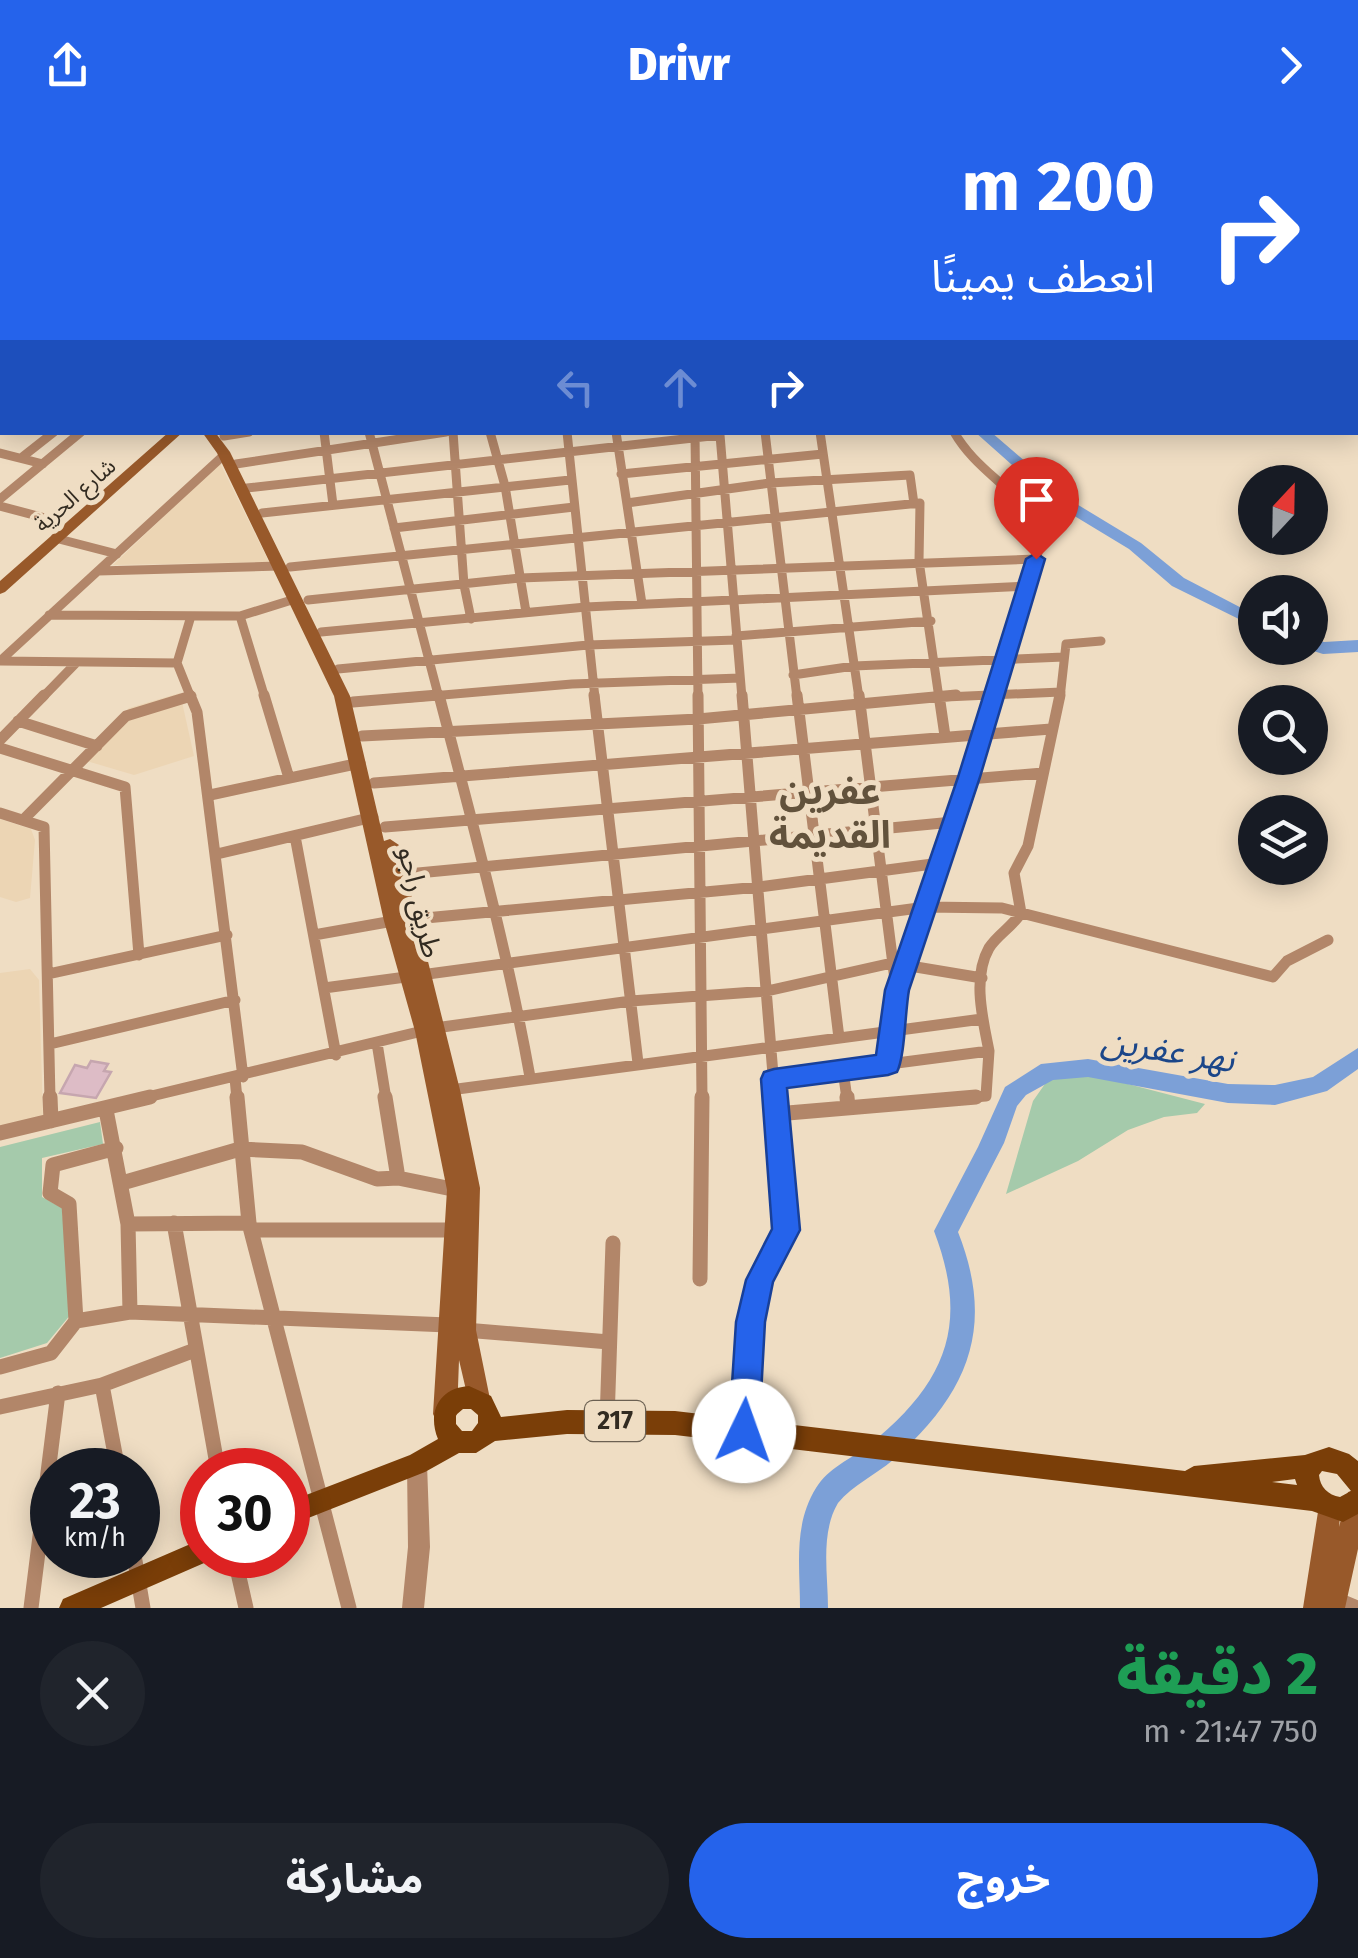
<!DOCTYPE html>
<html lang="ar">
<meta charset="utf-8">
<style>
:root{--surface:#171b24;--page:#20242c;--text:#f1f3f6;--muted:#9ea1a6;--accent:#2563eb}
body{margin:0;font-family:"Fira Sans","Noto Sans Arabic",sans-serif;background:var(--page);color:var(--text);direction:rtl;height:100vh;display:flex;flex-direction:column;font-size:38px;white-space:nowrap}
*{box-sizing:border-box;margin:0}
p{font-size:32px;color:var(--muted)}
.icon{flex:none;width:55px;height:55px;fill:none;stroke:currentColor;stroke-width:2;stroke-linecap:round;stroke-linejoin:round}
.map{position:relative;height:1478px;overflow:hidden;direction:ltr}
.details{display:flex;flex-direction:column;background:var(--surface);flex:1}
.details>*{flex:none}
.banner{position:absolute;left:0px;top:0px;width:1360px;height:305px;box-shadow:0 5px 25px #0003;direction:rtl;background:#2563eb;color:#fff;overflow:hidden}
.needle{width:65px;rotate:22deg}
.fabs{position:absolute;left:1238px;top:335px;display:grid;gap:20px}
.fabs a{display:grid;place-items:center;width:90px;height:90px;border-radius:50%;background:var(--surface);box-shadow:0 5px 25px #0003;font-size:50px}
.speed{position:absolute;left:30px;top:1318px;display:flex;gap:20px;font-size:50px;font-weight:700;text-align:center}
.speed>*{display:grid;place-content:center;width:130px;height:130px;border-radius:50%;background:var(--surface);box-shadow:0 5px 25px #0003;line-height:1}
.speed small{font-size:25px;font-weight:400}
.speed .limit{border:15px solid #d22;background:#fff;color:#111}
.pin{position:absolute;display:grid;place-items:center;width:85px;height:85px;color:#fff;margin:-102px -42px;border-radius:50% 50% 50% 0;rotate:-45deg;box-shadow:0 0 10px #0007}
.pin .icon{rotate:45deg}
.me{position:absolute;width:110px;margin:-55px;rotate:3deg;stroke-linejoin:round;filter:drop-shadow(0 0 8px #0008)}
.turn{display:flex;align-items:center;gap:35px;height:210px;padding:0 40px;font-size:45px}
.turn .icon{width:130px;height:130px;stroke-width:2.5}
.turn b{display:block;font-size:70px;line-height:85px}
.lanes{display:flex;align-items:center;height:95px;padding:0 40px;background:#0003;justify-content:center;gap:50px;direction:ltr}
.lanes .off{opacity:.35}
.round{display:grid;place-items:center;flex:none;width:105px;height:105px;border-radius:52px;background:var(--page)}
.head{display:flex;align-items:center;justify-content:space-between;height:170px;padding:0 40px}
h1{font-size:60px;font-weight:800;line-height:75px;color:#1e9e55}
.primary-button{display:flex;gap:20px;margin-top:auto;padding:20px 40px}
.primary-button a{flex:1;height:115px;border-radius:60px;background:var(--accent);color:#fff;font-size:40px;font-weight:800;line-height:115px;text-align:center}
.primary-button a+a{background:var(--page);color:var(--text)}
header{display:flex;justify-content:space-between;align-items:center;height:130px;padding:0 40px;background:var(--accent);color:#fff;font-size:45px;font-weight:800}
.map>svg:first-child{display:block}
.built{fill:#ecd5b4}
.green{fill:#a5caab}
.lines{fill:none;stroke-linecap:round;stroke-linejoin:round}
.river{fill:#7ca0d7;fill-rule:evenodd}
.building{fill:#ddbcc6;stroke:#c6a6af;stroke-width:2.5}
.minor-far3{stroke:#b28669;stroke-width:8}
.minor-far2{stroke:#b28669;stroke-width:9}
.minor-far1{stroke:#b28669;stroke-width:11}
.minor{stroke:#b28669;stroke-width:15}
.tertiary{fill:#b28669;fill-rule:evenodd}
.secondary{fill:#98592a;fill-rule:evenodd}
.primary{fill:#7a3e08;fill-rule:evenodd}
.route{fill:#2563eb;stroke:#184099;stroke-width:2.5}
.labels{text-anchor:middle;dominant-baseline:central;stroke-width:10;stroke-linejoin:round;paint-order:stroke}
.far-street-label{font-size:22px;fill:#322b21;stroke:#efddc3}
.shield{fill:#efddc3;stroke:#6b6052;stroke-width:2.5}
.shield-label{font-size:25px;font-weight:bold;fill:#322b21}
.street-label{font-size:28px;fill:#322b21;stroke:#efddc3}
.near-water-label{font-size:35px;font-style:italic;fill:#1b4689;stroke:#efddc3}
.district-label{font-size:38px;font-weight:bold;fill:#62523c;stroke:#efddc3}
</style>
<header><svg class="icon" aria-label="forward" viewBox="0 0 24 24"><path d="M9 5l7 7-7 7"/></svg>Drivr<svg class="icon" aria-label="share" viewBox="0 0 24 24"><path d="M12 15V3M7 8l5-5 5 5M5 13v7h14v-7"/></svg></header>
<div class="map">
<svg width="1358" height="1478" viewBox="0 0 1358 1478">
<rect width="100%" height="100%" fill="#efddc3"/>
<path class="built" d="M220 333 269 432 113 435Z
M180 563 194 626 134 645 80 629 129 578Z
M0 689 31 699 35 710 30 768 16 772 0 767Z
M30 839 39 850 43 988 0 998V843Z"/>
<path class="green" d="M1074 940 1205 974 1197 983 1164 987 1128 1000 1078 1031 1006 1064 1033 971 1047 951Z
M100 992 103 1014 42 1028V1067L62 1078 71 1184 47 1213 0 1228V1017Z"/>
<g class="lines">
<path class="river" d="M975 302H991L1070 370 1141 413 1184 448 1255 485V497L1172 456 1129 419 1058 376Z
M1310 508 1324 512 1358 510V522L1323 524 1304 518H1310Z
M1358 918V939L1327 961 1275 975 1228 973 1088 947 1053 950 1026 965 1017 976 1004 1013 958 1102C996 1198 968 1263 893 1330 875 1345 853 1355 838 1373 820 1403 828 1445 828 1478H800C800 1437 793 1395 816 1358 828 1338 851 1329 869 1315 946 1253 970 1195 934 1101L978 1017 1005 957 1041 934 1088 929 1228 954 1275 955 1313 947Z"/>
</g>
<path class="building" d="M91 931 108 934 104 941 111 942 96 968 60 963 75 935 87 938Z"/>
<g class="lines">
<path class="minor-far3" d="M112 0 127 2
M248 0 266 2
M428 0 447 2
M353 1 376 2
M147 2 151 0
M186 2 190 0
M547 2H575
M672 2 677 0"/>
<path class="minor-far2" d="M324 302 333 375
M369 302 439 568
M453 302 464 455 471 489
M490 302 505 356 526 482
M567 302 595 568
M616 302 642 474
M765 302 797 568
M820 302 859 568
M954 302C980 347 1024 359 1042 410L993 568
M695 303 698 568
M224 306 249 302
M0 323 43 334
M21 328 54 302
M236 334 446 302
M621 344 823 324
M247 358 720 305 742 568
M0 369 81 302
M627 373 770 353 910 345 914 374
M0 376 60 392
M262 383 570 350
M394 398 574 377
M55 408 117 424
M290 437 920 373 919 431 939 568
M98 441 279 436
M308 470 520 448 1036 429
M49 485 240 486 295 469
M191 486 177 533 191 568
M240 486 265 568
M321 502 586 477 1028 456
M736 506 931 491
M0 531 224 325
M0 531 177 533
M338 539 588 515 736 510
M793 545 854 536 1064 527
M42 568 77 532
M186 568 191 566
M408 568 572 554 740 548
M923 568 1061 562
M1060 568 1066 514 1101 511"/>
<path class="minor-far1" d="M190 565 197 582 243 947
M264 565 289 648
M439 565C472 692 507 818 530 947
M594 565 638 933
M698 565 702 969
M742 565 775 969
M797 565 839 908
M859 565 896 858
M939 565 945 606
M353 572 438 565
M18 591 97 616
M362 606 698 589 956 565
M0 610 44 565
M0 618 125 657 139 825
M374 653 1051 599
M210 665 360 633
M0 683 44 697 50 969
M23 690 126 586 191 566
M385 697 1043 643
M295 706 336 925
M217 724 373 687
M397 745 953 692
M314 805 393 791 759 757 940 733
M48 844 227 805
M324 858 926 777 1002 778 1273 847 1287 831 1328 810
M377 913 386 969
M50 914 235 870
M989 921C983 890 972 848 989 818 997 805 1012 797 1021 783L1014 743 1028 716 1060 565
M889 934 890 891 897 860 994 565
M843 940 847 969
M235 948 237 969
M774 949 989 921 986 966 947 969
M450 960 982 889
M139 969 435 898 631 871 767 861 892 833 982 848"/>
<path class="minor" d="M50 967 51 991
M237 967 249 1093 349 1478
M385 967 398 1048
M847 967 848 978
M106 980 128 1094 130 1182
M776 984 976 967
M0 1003 150 967
M122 1053 240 1019 302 1022 377 1049 398 1048 457 1060
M174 1093 218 1340
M128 1094 249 1093
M252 1100H455
M700 1149 702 967
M76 1191 130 1182 448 1195
M465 1200 609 1212
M0 1237 51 1223 76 1191 69 1074 50 1063 53 1035 116 1018
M102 1255 118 1340
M0 1277 102 1255 195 1220
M607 1291 613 1113
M744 1301 750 1192 760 1150 786 1100 775 967
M134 1425 143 1478
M234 1425 246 1478
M1333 1468 1357 1478
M31 1478 58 1263"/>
<path class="tertiary" d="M417 1324 424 1327 427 1334 430 1417 424 1478H402L408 1417 407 1334 410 1327Z"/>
<path class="secondary" d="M0 102H2V109H0Z
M169 302H183L5 462 0 464V451Z
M202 302H215L230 322 350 566 384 711 390 709 399 715 460 960 480 1058 476 1200 490 1269 486 1277 478 1280 470 1277 459 1230 457 1284 453 1292 445 1295 437 1292 433 1284 447 1060 415 901 384 791 334 566 217 323Z
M1358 1359V1419L1345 1478H1303L1320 1369 1329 1366 1338 1369 1341 1378 1339 1397 1348 1362Z"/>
<path class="primary" d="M469 1256 491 1266 501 1287 567 1280 675 1281 1185 1341 1194 1336 1305 1325 1329 1317 1349 1324 1358 1331V1384L1343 1392 1312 1381 675 1305 567 1304 495 1311 476 1323H459L425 1342 288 1396V1372L410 1325 438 1309C427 1282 439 1258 469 1256ZM463 1279H471L478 1285V1293L472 1301H462L456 1294V1285ZM1322 1341 1337 1344 1351 1361 1340 1367C1328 1365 1320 1357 1319 1345ZM1295 1349 1297 1355 1272 1352Z
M202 1409V1425H213L211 1430 101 1478H59L63 1469Z"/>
</g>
<path class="route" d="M1036 423 1045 429 980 647 909 860C905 882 905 926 897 942L888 945 787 958 800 1100 773 1152 765 1192 759 1301 755 1312 744 1316 733 1312 729 1301 736 1192 746 1150 772 1099 761 949 764 942 774 939 876 925 885 860 958 647 1026 429Z"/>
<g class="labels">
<g class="far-street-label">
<text transform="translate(75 365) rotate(-41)">شارع الحرية</text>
</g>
<rect class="shield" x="585" y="1271" width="60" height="40" rx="8"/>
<g class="shield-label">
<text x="615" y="1291">217</text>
</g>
<g class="street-label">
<text transform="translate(420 772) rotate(77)">طريق راجو</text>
</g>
<g class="near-water-label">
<text transform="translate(1168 920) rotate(9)">نهر عفرين</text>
</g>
<g class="district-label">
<text x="830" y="661">عفرين<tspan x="830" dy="44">القديمة</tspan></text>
</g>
</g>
</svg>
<div class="fabs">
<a><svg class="needle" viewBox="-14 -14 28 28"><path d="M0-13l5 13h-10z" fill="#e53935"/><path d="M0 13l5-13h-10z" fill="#9ea1a6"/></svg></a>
<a><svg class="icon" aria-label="sound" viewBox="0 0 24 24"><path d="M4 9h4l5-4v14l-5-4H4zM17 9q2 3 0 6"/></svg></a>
<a><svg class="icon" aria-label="search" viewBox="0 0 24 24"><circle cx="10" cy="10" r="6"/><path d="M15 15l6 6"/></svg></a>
<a><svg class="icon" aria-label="layers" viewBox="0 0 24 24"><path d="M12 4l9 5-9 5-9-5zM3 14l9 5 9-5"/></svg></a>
</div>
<div class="speed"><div>23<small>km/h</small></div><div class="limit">30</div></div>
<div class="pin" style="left:1036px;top:429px;background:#d93025"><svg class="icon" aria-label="arrive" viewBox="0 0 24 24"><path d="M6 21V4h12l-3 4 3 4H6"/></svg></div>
<svg class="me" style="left:744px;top:1301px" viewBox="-20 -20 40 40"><circle r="19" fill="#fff"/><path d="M0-13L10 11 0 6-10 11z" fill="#2563eb"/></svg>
<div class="banner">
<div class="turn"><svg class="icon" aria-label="right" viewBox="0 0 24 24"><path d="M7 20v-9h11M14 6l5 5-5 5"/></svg><div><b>200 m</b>انعطف يمينًا</div></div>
<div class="lanes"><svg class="icon off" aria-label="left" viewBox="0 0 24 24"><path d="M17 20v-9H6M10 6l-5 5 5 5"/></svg><svg class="icon off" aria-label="ahead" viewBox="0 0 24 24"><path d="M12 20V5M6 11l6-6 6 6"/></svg><svg class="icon" aria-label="right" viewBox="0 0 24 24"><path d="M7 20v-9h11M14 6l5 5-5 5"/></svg></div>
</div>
</div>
<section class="details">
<div class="head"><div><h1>2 دقيقة</h1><p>750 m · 21:47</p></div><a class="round"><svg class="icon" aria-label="close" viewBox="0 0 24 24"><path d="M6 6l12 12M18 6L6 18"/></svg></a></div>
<div class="primary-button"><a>خروج</a><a>مشاركة</a></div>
</section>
